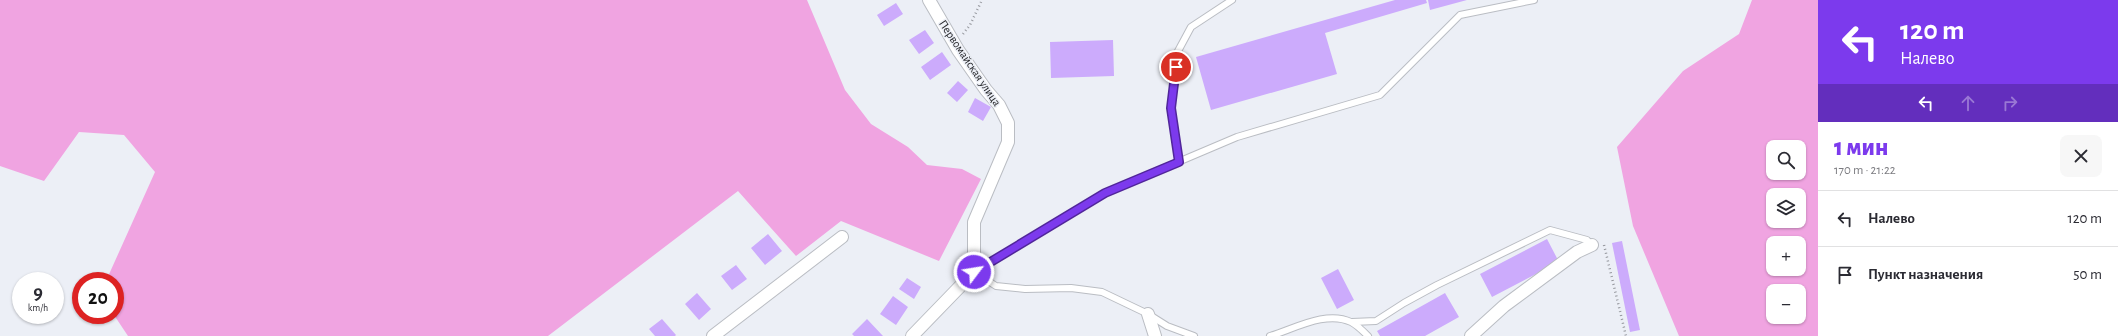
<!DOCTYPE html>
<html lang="ru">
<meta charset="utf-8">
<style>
:root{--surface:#fff;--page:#f7f7f7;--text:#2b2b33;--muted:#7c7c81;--line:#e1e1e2;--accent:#7c3aed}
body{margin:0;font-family:"Alegreya Sans",sans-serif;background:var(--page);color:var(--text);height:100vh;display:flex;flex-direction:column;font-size:15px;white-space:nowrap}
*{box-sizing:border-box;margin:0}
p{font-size:13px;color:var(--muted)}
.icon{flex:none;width:22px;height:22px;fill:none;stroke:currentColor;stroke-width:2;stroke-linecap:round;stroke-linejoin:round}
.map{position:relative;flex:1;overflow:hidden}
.details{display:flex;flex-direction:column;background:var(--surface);width:300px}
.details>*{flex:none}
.banner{background:#7c3aed;color:#fff;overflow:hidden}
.buttons{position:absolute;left:1766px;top:140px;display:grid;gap:8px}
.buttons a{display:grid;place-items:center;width:40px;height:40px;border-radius:8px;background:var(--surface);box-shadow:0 1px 3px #0004;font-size:20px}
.speed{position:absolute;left:12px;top:272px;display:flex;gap:8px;font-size:20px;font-weight:700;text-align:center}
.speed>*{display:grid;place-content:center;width:52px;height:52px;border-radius:50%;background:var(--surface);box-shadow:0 1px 3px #0004;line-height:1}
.speed small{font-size:10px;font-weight:400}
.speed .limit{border:6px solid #d22;background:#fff;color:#111}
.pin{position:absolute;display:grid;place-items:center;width:34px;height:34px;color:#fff;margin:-17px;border:2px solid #fff;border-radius:50%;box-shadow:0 1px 4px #0007}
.me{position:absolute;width:44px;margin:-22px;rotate:59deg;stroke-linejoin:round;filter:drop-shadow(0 0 3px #0008)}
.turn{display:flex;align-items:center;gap:14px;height:84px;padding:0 16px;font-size:18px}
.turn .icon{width:52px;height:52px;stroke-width:2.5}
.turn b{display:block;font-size:28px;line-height:34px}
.lanes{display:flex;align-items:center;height:38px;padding:0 16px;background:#0003;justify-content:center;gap:20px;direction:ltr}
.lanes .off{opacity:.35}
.round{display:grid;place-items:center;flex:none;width:42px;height:42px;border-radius:8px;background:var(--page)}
.summary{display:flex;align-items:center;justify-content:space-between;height:68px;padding:0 16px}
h1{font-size:24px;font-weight:800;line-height:30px;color:var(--accent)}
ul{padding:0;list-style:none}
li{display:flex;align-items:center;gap:12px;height:56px;padding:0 16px;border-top:1px solid var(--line)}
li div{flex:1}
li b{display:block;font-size:15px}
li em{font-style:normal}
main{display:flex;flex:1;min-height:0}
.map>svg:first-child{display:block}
.forest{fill:#f0a4e1;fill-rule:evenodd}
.building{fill:#ccabfc}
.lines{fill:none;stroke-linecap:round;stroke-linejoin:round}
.service-casing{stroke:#babdc3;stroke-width:8}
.minor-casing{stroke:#babdc3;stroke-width:14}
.path{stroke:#95979d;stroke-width:2.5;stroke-dasharray:1 3;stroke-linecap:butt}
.service{stroke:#fff;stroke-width:6}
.minor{stroke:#fff;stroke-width:12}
.route-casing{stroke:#51269a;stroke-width:10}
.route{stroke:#7c3aed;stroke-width:7}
.labels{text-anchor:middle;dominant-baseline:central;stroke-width:3;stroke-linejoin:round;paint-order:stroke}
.street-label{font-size:12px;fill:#1e1f22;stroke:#eceff6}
</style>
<main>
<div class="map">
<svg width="1818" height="336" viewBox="0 0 1818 336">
<rect width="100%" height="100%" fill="#eceff6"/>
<path class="forest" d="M0 0H807L845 90 871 124 908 147 927 165 962 169 981 179 939 261 841 221 796 256 738 191 548 336H128L114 315 115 281H106L155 172 124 135 79 132 44 181 0 166Z
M1752 0H1818V336H1679L1633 226 1617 147 1683 71 1739 34ZM1773 147H1799V173H1773ZM1773 195H1799V221H1773ZM1773 243H1799V269H1773ZM1773 291H1799V317H1773Z"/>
<path class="building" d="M1395 0H1426L1427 3 1325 33 1337 74 1211 110 1196 57Z
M1428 0H1467L1430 10Z
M896 3 903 14 884 26 877 15Z
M925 30 934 43 919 54 909 40Z
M1113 40 1114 76 1051 78 1050 42Z
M942 52 951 65 930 80 921 67Z
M958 81 968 90 957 102 947 93Z
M975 98 991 107 983 121 968 112Z
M768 234 782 251 765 265 751 248Z
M1547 239 1559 262 1492 297 1480 274Z
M1622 241 1640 330 1630 332 1612 243Z
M736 265 747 279 732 290 721 276Z
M1338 269 1354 300 1337 309 1321 278Z
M907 278 921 287 914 299 899 289Z
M697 293 711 309 699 320 685 304Z
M1445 293 1459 317 1425 336H1380L1377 331Z
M893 296 908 307 896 325 880 314Z
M662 319 676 335 675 336H655L649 329Z
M867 319 883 336H854L852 334Z"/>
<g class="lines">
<defs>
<path id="service" d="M1179 162 1171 108 1177 53 1191 27 1232 0
M1352 322 1376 321 1404 303 1437 285 1550 230 1587 240 1592 245
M1194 336 1167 326 1148 314 1102 292 1071 288 1025 289 996 286 974 272 1105 193 1237 137 1380 95 1460 15 1534 0
M1270 336C1294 329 1326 310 1351 322 1357 325 1363 331 1368 336"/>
<path id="minor" d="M1148 314 1155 336
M713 336 842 237
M912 336 974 272V222L1008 142V123L999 105 986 90 958 50 929 0
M1471 336 1504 306 1577 252 1592 245"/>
</defs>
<use href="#service" class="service-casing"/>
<use href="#minor" class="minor-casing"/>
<path class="path" d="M963 34 970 25 982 0
M1604 245 1626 336"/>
<use href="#service" class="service"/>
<use href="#minor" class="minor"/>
</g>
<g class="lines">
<defs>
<path id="route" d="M974 272 1105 193 1179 162 1171 108 1176 67"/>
</defs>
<use href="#route" class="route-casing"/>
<use href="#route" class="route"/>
</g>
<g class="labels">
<g class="street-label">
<text transform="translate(970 63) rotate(56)">Первомайская улица</text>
</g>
</g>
</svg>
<div class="buttons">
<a><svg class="icon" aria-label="search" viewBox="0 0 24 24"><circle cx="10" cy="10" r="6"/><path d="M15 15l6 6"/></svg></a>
<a><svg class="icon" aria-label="layers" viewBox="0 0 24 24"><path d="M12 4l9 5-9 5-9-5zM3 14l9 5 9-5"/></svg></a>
<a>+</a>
<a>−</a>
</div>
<div class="speed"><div>9<small>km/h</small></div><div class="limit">20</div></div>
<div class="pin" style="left:1176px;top:67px;background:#d93025"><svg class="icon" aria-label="arrive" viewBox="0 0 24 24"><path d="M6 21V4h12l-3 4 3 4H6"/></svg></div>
<svg class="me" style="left:974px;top:272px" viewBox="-20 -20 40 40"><circle r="17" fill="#7c3aed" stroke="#fff" stroke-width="3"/><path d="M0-11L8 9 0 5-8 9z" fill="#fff"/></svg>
</div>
<section class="details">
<div class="banner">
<div class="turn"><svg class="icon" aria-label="left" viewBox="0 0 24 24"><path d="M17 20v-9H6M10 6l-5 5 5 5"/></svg><div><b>120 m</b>Налево</div></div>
<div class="lanes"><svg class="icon" aria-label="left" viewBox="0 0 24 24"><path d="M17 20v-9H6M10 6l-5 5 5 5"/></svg><svg class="icon off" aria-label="ahead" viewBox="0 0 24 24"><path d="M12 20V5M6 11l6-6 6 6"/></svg><svg class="icon off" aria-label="right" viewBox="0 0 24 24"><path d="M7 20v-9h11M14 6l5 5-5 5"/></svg></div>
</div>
<div class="summary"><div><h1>1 мин</h1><p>170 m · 21:22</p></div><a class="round"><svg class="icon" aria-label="close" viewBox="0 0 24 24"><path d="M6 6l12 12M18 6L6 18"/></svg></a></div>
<ul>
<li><svg class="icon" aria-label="left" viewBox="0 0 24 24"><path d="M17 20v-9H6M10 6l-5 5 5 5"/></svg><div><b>Налево</b></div><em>120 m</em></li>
<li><svg class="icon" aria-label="arrive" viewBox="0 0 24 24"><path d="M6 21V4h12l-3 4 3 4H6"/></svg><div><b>Пункт назначения</b></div><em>50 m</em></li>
</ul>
</section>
</main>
